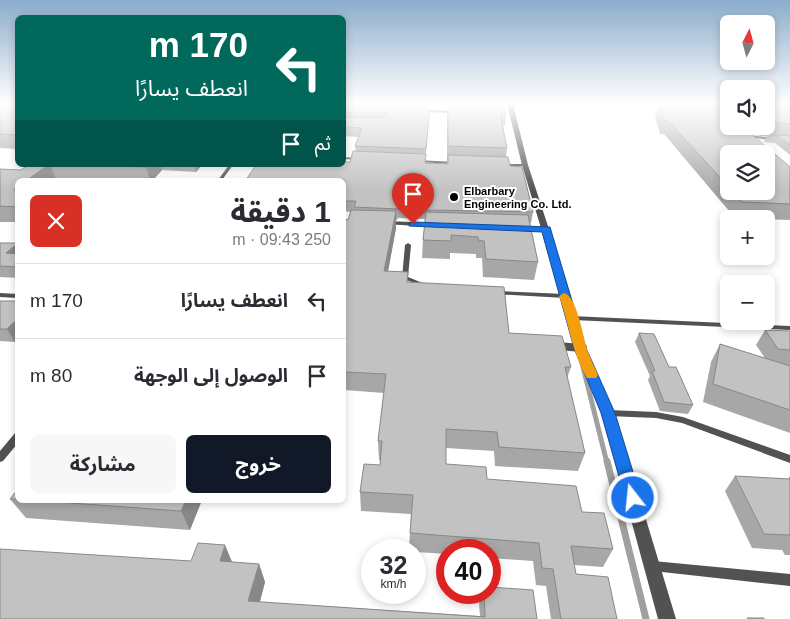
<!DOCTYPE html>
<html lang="ar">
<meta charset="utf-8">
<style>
:root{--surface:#fff;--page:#f7f7f7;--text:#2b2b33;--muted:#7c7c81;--line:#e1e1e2;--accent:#111827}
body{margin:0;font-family:Helvetica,"Noto Sans Arabic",sans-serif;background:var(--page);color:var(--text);direction:rtl;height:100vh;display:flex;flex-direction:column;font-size:19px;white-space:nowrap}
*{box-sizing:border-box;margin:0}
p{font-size:16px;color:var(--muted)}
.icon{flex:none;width:28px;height:28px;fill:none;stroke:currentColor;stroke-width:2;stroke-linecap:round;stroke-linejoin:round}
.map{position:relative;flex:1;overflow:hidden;direction:ltr}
.details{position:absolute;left:15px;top:178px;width:331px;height:325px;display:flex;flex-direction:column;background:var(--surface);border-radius:8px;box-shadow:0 2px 8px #0003;direction:rtl}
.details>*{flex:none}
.hud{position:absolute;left:15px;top:15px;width:331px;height:152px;border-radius:8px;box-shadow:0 2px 8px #0003;direction:rtl;background:#00695c;color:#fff;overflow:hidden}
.needle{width:32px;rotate:6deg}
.buttons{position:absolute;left:720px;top:15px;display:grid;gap:10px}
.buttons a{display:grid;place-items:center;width:55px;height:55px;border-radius:8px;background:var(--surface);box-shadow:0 2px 8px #0003;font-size:25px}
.speed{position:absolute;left:361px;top:539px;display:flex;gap:10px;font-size:25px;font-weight:700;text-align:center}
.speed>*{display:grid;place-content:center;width:65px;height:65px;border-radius:50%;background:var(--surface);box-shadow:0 2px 8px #0003;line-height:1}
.speed small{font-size:12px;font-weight:400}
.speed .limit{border:8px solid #d22;background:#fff;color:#111}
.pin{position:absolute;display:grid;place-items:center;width:42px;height:42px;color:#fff;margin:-51px -21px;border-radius:50% 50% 50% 0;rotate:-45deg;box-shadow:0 0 5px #0007}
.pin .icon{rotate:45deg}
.me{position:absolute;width:55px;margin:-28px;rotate:344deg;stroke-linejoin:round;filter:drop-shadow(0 0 4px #0008)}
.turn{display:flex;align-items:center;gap:18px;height:105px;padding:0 15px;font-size:22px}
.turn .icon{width:65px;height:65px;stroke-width:2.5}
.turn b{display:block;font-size:35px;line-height:42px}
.then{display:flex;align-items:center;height:48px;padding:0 15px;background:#0003;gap:10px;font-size:19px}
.round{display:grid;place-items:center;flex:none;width:52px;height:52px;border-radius:8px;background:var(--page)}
.overview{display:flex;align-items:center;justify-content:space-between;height:85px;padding:0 15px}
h1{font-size:30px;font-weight:700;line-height:38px}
.button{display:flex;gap:10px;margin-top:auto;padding:10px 15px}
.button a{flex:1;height:58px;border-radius:8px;background:var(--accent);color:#fff;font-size:20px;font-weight:700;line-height:58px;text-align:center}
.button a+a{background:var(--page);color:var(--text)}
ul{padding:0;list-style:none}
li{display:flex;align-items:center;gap:15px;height:75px;padding:0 15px;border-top:1px solid var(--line)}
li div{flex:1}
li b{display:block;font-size:19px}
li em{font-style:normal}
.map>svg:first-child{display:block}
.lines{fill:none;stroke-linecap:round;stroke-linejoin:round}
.stream-far1{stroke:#a0a0a0;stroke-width:5}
.stream{stroke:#a0a0a0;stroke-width:7}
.service{fill:#525252;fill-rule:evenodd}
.tertiary{fill:#525252;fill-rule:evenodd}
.service-bridge{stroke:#525252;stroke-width:8}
.wall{fill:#a7a7a7;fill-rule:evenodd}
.shaded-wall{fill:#888}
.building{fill:#c2c2c2;stroke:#888}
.route{fill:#1a73e8;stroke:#114b97}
.slow{fill:#f59e0b}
.poi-dot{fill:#000;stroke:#fff;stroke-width:2}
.labels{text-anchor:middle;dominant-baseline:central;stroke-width:4;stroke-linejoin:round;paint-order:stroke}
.far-poi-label{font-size:11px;font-weight:bold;fill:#000;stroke:#fff;text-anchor:start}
</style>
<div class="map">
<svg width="790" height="619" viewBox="0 0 790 619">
<rect width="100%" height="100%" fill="#fff"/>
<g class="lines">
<path class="stream-far1" d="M582 363 607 463"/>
<path class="stream" d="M607 461 646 619"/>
<path class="service" d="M421 110 456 111 458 112 456 113 422 112 420 111Z
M747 135 790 140V142L748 137 746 136Z
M344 157 358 158 360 159 358 160 344 159Z
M415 160 456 162 458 163 456 164 417 162 415 161Z
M499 164H525L527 165 525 166H501L499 165Z
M229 165H233L222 180H218Z
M387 221 433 223 436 225 433 227 385 224V222Z
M521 226 546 227 549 229 546 231 519 229V227Z
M408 243 411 245 408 277 425 284 426 285 425 286H421L402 278 405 245Z
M496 291 565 294 568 296 565 298 494 294 493 293Z
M0 293 18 294V298L0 297Z
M571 316 790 326V330L573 320 569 318Z
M608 410 656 412 683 417 790 455V463L682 423 656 418 608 416 605 415 604 413 605 411Z
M15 433H18V443L3 461 0 462V451Z
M653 561 790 574V586L653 571 649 570 648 566 649 562Z"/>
<path class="tertiary" d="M507 104H513L528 165 578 318 585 348 614 413 676 619H658L602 413 575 348 568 318 522 165Z"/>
<path class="service-bridge" d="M556 346 583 348"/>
</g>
<path class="wall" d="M0 104H18V149L0 148Z
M344 104H430L425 163 447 164V104H503L506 114 505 126H503L507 148 506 157 510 166 533 212 531 223H530L538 262 534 280 483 277 482 258H476V254L450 253V259L422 258 423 240 425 219 398 218 397 220H396V228L388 271 509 333 571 367 567 378 585 453 578 471 495 466 494 451 446 448V464L487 479 582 512 613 549 603 567 574 565 576 574 617 619H551L546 586 536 585 533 561 490 558V550H448V554L415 552V550H409L411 514 361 511 360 492 380 465V460H379L378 441 384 393 344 390V219L348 220 351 212 344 211V180L350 162 356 152 355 146 359 137 344 136Z
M659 104 676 106V104H719L750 129 749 133 790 167V220L735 218 664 134H660L655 117ZM729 154 766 191H729Z
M766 104H790V155L775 143 764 142 767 136H760L759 133 761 127 760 126H766Z
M28 165H202L196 172 162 170 153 180H89L56 179 18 180V222H0V169L21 170Z
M0 243H18V278L0 277Z
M0 301H18V338L15 342 0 341Z
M765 330 790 331V365H786L790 366V433L703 402 711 362 720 344 765 358 756 345Z
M639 333 669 367 693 405 688 414 660 411 648 380 650 376 635 342Z
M735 476 788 479 790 476V555H785L782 550 752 548 725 491Z
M18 489V500H202L190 530 26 518 10 499Z
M191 561 232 562 259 564 265 582 260 602 480 616 479 604 482 592H490L537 619H0Z"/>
<path class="shaded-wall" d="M48 165H50L56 179 54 180H27Z
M148 165H161L162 170 153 180H150L146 167Z
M194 165H202L196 172Z
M396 211V228L385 288 384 271Z
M18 243V260L6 253Z
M14 322 18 328V338L15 342 7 329Z
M186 500H202L190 530 181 511Z
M225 545 233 564 220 561Z
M259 564 265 582 255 619 248 601Z"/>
<path class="building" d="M0 104H18V135L0 134Z
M344 104 430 105 426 149 355 146 362 128 344 127V117L383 118 387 114 383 112H344Z
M448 104H503L506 114H500L507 148 448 146Z
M659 104 691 107 688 104H719L729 111V126H747L750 129 744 128 790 167V204L742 202 732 191H766V154H729V187L668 121H665Z
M766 104H790V124L766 122V118L769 115 766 113Z
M768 134 790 136V145L778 136Z
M353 151 426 154 425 163 448 164V155L508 157 510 166 522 167 533 212 426 210V208L398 207 397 209 354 207 356 201H344V180H246L256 165H344V162H350Z
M28 165H48L27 180H18V187L14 190H18V207L0 206V169L21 170Z
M79 165H148L146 167Z
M351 210 396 211 384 271 408 272 407 282 504 287 509 333 562 336 571 367H565L585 453 499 447 497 432 446 429V464L486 467 487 479 576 486 582 512 604 513 613 549 571 546 576 574 608 577 617 619H561L553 569 542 568 539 543 410 533 413 495 360 492 364 464 380 465 382 441H378L386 374 344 372V219L348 220Z
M426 212 528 215 538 262 486 259 484 241 478 240V237L451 235V241L423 240Z
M0 243H18L6 253 18 254V267L0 266Z
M0 301H18V322H14L7 329H0Z
M765 330 790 331V350L778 349Z
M639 333 654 334 669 367H676L693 405 664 402 652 371H655Z
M720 344 790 366V410L713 384Z
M735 476 790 479V535L764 534Z
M18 489V499H10Z
M29 500H186L181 511Z
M198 543 225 545 220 561 259 564 248 601 485 617 484 592H490V587L533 590 537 619H0V549L191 561Z
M747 618H764V619H748Z"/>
<linearGradient id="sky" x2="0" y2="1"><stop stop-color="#8baccb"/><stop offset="0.54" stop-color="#fff"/><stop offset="1" stop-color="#fff" stop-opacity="0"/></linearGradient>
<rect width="790" height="191" fill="url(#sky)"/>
<path class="route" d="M413 222 550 227 586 348 615 413 641 498 639 503 633 506 627 503 625 498 601 413 574 348 542 232 409 226V223Z"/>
<path class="slow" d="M564 293C577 296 583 337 587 349 590 358 594 366 598 375L596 378H587C572 353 569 323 559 296Z"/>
<circle class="poi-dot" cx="454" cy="197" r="5"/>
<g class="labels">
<g class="far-poi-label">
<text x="464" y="191">Elbarbary<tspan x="464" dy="13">Engineering Co. Ltd.</tspan></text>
</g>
</g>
</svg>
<div class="buttons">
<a><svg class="needle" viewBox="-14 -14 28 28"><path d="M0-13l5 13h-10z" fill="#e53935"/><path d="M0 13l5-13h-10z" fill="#7c7c81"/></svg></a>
<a><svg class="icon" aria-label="sound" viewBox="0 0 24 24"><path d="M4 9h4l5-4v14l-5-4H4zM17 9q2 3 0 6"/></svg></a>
<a><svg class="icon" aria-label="layers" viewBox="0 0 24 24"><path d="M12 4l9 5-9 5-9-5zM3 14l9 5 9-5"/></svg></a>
<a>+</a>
<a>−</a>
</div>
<div class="speed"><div>32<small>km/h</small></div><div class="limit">40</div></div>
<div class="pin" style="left:413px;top:224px;background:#d93025"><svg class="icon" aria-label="arrive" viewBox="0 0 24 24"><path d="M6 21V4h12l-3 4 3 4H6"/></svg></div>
<svg class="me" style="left:633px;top:498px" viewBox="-20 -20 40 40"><circle r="17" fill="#1a73e8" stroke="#fff" stroke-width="3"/><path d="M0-11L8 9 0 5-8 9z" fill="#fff"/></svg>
<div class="hud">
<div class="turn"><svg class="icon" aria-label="left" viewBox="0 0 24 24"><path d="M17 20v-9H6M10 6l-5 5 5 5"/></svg><div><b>170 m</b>انعطف يسارًا</div></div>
<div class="then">ثم<svg class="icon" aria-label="arrive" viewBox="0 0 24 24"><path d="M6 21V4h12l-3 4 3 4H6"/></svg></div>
</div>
<section class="details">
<div class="overview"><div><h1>1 دقيقة</h1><p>250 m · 09:43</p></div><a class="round" style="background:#d93025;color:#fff"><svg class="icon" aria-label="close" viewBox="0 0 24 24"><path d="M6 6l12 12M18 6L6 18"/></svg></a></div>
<ul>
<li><svg class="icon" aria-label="left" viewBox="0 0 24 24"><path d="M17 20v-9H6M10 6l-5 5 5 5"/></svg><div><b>انعطف يسارًا</b></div><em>170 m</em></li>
<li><svg class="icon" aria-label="arrive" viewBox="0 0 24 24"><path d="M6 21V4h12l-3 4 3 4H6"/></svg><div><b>الوصول إلى الوجهة</b></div><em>80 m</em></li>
</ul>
<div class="button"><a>خروج</a><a>مشاركة</a></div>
</section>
</div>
